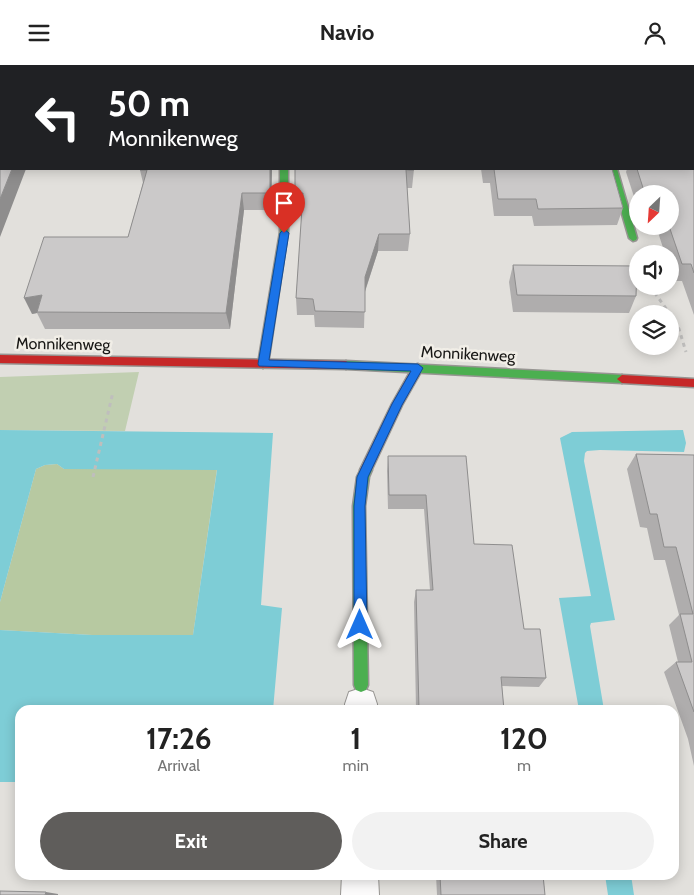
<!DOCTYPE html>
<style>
:root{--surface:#fff;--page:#f2f2f2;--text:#222;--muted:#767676;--accent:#5f5d5b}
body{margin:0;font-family:Cabin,sans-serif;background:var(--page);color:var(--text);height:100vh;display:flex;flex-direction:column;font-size:19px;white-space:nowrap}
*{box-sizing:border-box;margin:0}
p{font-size:16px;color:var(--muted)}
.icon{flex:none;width:28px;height:28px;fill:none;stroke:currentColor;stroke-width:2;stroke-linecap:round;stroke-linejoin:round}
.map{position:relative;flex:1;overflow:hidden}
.sheet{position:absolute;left:15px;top:640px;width:664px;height:175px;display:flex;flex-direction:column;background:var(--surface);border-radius:15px;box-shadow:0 2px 12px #0003}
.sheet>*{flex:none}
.top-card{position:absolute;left:0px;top:0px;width:695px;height:105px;box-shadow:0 2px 12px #0003;background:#202124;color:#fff;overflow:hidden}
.needle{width:32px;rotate:205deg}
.fabs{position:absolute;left:629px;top:120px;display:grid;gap:10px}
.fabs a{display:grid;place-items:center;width:50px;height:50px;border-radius:50%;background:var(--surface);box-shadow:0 2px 12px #0003;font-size:25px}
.pin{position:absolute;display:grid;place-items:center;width:42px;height:42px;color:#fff;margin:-51px -21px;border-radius:50% 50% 50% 0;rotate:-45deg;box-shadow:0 0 5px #0007}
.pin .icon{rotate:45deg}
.me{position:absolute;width:55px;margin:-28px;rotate:0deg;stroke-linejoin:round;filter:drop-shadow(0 0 4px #0008)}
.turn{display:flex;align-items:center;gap:18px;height:105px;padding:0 25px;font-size:22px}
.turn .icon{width:65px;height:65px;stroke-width:2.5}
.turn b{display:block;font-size:35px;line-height:42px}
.eta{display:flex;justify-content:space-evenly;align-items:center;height:85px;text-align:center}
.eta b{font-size:30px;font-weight:800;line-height:35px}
.primary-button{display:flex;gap:10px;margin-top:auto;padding:10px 25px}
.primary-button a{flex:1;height:58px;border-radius:30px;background:var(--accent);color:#fff;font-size:20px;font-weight:800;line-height:58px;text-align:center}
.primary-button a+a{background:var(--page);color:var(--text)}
header{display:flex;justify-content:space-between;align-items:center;height:65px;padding:0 25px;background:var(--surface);font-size:22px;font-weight:800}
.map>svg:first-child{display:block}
.green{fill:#c1cfb1}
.forest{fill:#b7c9a1}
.water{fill:#7ecdd6}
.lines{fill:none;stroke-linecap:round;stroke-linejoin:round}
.street-casing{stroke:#979592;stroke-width:2}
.fast-casing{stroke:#979592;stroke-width:3}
.jam-casing{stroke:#979592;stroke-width:3}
.path{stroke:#bfbebd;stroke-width:3;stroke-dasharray:4 4;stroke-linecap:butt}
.street{fill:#fbfafa;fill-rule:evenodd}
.fast{fill:#4caf50;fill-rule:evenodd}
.jam{fill:#c62828;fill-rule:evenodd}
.wall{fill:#afadad}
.shaded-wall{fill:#8e8d8d}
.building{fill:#cbc9c9;stroke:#8e8d8d}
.route{fill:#1a73e8;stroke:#114b97}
.labels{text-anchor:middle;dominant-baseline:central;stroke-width:5;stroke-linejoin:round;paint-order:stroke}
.street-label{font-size:16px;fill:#181715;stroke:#f1eee7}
</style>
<header><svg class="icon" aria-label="menu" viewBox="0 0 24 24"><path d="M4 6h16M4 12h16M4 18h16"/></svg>Navio<svg class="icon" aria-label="person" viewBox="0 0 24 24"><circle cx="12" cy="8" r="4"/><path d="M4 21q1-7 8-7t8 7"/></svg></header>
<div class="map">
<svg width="694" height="830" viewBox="0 0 694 830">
<rect width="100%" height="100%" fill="#e2e0dc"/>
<path class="green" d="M315 0H694V3V1Z
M139 307 125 366 0 365V312Z"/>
<path class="forest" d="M57 399 64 404H217L193 570H92L0 565V537L36 404 45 400Z"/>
<path class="water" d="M0 0 591 1H1L0 12Z
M0 365 273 368 261 540 282 543 273 645H20V717H0V565L92 570H193L217 405 64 404 57 399 45 400 36 404 0 537Z
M683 365 686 378 684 387 600 385 587 386 585 388 584 396 615 555 591 558 590 561 604 645H579L559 533 591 531 560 373 572 367Z
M605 810H631L634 830H608Z"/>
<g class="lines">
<defs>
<path id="street" d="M361 623 373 627 377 639V645H345V639L349 627Z
M342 810H378L379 830H341Z"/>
<path id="fast" d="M280 104H288V167L268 299 263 303 258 299 280 167Z
M609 104H617L637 173 636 175 633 176 629 173Z
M346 296 622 310 627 314 622 318 346 304 341 300Z
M366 400 370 402 372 405 369 412 365 441 368 620 366 625 361 627 356 625 354 620 353 441 357 412 362 402Z"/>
<path id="jam" d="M0 290 346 296 351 300 346 304 0 298Z
M418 299 423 303 402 340 370 408H362L360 405 392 339 414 300Z
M622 310 694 314V322L622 318 617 314Z"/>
</defs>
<use href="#street" class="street-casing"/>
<use href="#fast" class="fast-casing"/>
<use href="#jam" class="jam-casing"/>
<path class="path" d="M650 221 670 249
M670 249 679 264 686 287
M93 412 113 327"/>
<use href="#street" class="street"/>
<use href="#fast" class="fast"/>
<use href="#jam" class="jam"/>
</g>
<path class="wall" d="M694 26V250L682 216H674L670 204V189H665L656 161H670V129H638V144L626 107 627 104H694Z
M272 104 271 145H244L230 264H45L37 248 32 249 128 172 143 118 140 105Z
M414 104 412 123H407L410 169 408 186H378L365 227 364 263 315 262 314 250H297L296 233 302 146 297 145 295 128Z
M481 104H612L623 143 617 160 534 161 532 151H494L490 118H483Z
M513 200 636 231 629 248 513 247 509 217Z
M636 389 694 390V701L688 674 664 607 676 597H678L669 560 679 550 665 495H654L647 463 640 462 627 404Z
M388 391 474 479 524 564 546 613 539 622 502 621 504 645H416L414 537 416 525H430L424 444H388L387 406Z
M436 810H543L545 830H437Z"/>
<path class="shaded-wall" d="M1 4V26L0 23V6Z
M12 104H26L0 172V134Z
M270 104H272L271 145 270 128Z
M242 128 244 145 230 264 226 248Z
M379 169 378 186 364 229 365 212Z
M42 230 37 247V248L32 249 24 233Z
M46 827 58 829V830H45Z"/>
<path class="building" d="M0 14H1V104H12L0 134Z
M694 26V208L691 199H682L669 161H670V129H645L637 104H694Z
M140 104H270V128H242L226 248 37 247 42 230 24 233 44 172H128L147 105H140Z
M295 104H414V105H406L410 169H379L365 212V247L315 246 313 234 296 233 303 128H295Z
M494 104H612L623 143 538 144 536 134H498Z
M513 200 637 201 636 231 517 230Z
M636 389 694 390V647L676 597H692L680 549H693L676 482H664L657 449H650Z
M388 391H466L474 479 512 480 524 564H540L546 613 501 612 504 645H419L416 525H433L426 430H389Z
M440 810H543L545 830H441Z
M0 826 46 827 45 830H0Z"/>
<path class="route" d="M284 164 289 168 269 295 418 299 423 303 402 340 368 412 365 441 367 560 365 565 360 566 356 565 354 560V441L357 412 392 339 411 306 259 301 258 299 280 168Z"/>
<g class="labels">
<g class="street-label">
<text transform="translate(63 279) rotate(1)">Monnikenweg</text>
<text transform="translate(468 289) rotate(3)">Monnikenweg</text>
</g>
</g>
</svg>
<div class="fabs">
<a><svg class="needle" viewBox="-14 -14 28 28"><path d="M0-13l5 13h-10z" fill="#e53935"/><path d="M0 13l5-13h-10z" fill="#767676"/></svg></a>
<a><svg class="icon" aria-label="sound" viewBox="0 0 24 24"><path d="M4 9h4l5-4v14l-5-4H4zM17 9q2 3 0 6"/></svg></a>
<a><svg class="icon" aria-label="layers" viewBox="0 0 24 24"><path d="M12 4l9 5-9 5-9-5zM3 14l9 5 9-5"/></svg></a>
</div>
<div class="pin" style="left:284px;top:168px;background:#d93025"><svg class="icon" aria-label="arrive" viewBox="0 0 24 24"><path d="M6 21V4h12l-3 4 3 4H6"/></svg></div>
<svg class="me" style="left:360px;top:560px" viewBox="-20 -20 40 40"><path d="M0-17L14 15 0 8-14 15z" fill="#1a73e8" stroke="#fff" stroke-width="4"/></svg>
<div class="top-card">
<div class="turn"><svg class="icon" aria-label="left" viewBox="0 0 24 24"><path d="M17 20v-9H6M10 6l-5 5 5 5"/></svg><div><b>50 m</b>Monnikenweg</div></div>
</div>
<section class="sheet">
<div class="eta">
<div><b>17:26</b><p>Arrival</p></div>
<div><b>1</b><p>min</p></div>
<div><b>120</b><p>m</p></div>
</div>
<div class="primary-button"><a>Exit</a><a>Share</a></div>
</section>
</div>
